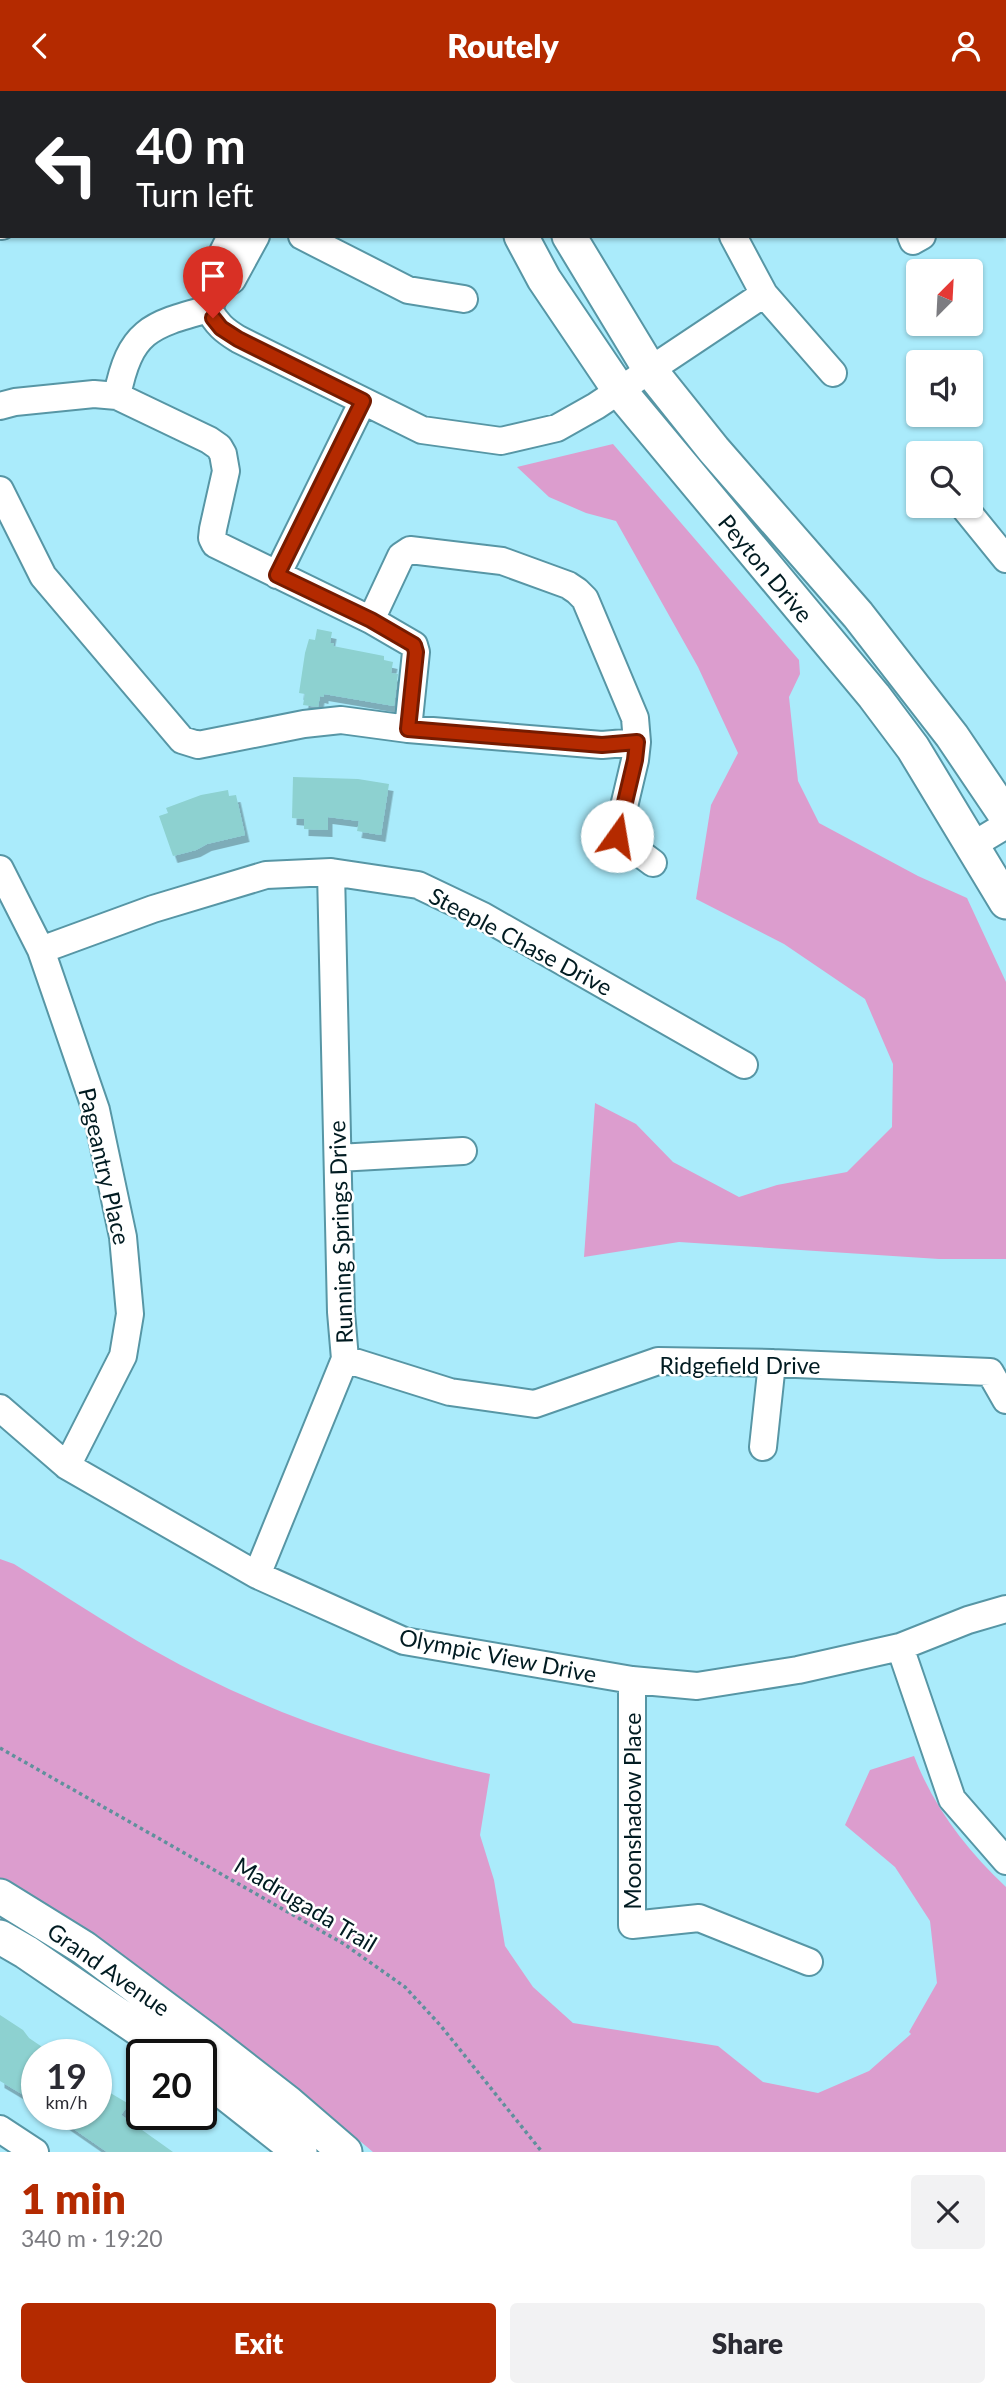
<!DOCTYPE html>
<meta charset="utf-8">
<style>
:root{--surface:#fff;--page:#f2f2f3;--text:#2b2b33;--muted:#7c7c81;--accent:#b42a00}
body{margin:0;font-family:Lato,sans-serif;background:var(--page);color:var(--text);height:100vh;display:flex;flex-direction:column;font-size:26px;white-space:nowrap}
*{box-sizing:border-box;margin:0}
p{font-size:23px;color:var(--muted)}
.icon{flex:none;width:38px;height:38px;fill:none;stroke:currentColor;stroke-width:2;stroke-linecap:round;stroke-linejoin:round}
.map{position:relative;height:2061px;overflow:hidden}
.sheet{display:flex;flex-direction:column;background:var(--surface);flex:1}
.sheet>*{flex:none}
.guide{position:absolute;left:0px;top:0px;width:1006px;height:147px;box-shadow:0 2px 5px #0004;background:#202124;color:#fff;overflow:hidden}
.needle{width:46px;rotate:24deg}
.buttons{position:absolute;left:906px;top:168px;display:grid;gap:14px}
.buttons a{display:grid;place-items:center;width:77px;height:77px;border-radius:7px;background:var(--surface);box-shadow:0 2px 5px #0004;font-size:35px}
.speed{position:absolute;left:21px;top:1948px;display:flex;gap:14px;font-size:35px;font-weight:700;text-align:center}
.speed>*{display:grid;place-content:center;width:91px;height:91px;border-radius:50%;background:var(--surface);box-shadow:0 2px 5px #0004;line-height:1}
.speed small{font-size:18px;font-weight:400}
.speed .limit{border:4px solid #111;border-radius:10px;background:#fff;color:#111}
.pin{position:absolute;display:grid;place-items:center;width:60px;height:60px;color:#fff;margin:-72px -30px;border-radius:50% 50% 50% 0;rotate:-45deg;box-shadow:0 0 7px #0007}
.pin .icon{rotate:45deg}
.me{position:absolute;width:77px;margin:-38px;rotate:13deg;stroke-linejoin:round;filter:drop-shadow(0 0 5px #0008)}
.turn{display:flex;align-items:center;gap:24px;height:147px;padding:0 21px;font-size:32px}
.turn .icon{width:91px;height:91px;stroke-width:2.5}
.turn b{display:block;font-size:49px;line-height:60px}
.round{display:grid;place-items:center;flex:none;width:74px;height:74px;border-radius:7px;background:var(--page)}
.summary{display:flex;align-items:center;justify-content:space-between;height:119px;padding:0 21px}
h1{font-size:42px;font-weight:800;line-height:52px;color:var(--accent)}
.cta{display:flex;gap:14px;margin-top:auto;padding:14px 21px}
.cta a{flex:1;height:80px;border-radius:7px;background:var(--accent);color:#fff;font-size:28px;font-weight:800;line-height:80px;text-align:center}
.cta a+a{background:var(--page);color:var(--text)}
header{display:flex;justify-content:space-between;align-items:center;height:91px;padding:0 21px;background:var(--accent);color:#fff;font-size:32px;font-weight:800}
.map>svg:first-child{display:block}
.green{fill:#dc9dce}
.building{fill:#8dd1d0;filter:url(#shadow)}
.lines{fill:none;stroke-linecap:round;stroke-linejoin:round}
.minor-casing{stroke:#5796a5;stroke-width:30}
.major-casing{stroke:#5796a5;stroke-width:37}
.path{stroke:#60909c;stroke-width:3.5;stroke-dasharray:3.5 3.5;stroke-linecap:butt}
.minor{stroke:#fff;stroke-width:26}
.major{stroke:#fff;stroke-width:33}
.route-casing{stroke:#751b00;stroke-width:18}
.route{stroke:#b42a00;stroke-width:12}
.labels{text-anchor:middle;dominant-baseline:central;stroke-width:5;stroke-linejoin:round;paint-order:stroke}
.street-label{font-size:23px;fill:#011b21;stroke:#fff}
</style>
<header><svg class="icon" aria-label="back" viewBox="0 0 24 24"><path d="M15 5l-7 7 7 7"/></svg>Routely<svg class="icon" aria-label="person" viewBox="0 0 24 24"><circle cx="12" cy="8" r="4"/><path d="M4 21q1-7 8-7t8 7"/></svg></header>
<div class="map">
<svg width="1006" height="2061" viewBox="0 0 1006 2061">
<defs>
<filter id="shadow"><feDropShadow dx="4.5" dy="7" stdDeviation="0" flood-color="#0004"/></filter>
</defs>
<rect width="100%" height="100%" fill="#aaebfb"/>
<path class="green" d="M613 353 799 569 800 583 789 606 798 690 819 732 918 785 967 807 1006 891V1168H939L679 1151 584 1166 595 1012 636 1033 673 1071 739 1106 777 1094 847 1081 892 1036 893 973 865 908 784 853 696 808 711 714 738 662 698 576 616 430 586 422 549 406 517 376Z
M0 1468 14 1473C61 1502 107 1533 155 1560 261 1620 372 1658 490 1683L480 1744 494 1789 505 1855 533 1896 573 1932 718 1955 763 1991 818 2002 869 1980 911 1943 909 1941 937 1892 930 1830 895 1776 845 1734 870 1679 914 1665C934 1717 966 1758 1006 1796V2061H373L280 1983 161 1893 0 1789Z"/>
<path class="building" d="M317 538 332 541 330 552H334L333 555 384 565V569L393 571 391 582 398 583 394 615 324 603V606L320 605 318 616 303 614 305 603 299 602 305 562 309 548 315 549Z
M293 686 358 688 389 693 381 744 357 740 359 730 328 726V739L304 738V728L292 727Z
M228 699 229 705 236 704 245 744 207 753 196 759 173 765 159 725 168 722 166 717 201 704Z
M0 1924 23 1939 29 1947 54 1964H37V2012L0 1990Z
M102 1997 129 2013 121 2024 173 2061H107L52 2023H96V2005Z"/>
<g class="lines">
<defs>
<path id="minor" d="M54 0 58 2
M293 0V2
M633 0 634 2
M677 2 681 0
M772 2 775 0
M867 2 870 0
M1004 98 1006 97
M0 135H2
M231 145 214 179 217 198 232 189 256 145
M302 145 408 199 464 208
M911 145 913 150 922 145
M217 198 209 218C216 233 225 240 238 248L422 339 501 350 557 337 596 315 764 203 733 145
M764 203 833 282
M117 305C130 240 149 234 209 218
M0 315 15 311 94 303 117 305 209 349 219 356 223 363 226 380 213 438 212 447 215 453 371 529 414 554 416 561 408 638 341 629 304 633 198 654 182 649 43 485 0 399
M963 415 1006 468
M277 484 363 310
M371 529 401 465 410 459 502 470 568 494 577 500 585 508 635 627 637 651 602 654 408 638
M637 651 635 669 617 745 653 772
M973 754 1006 734
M0 778 41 859 96 1019 123 1146 130 1223 123 1265 67 1375
M41 859 153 818 266 784 331 781 418 794 483 825 744 974
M338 1067 463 1060
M345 1268 450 1301 535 1313 658 1270 772 1272 990 1281 1006 1309
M0 1317 67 1375 257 1484 404 1550 632 1589 697 1595 798 1579 900 1556 968 1529 1006 1518
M763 1356 772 1272
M257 1484 345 1268 341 1221 331 781
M900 1556 952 1708 1006 1770
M632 1589V1834L699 1827 809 1871
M0 2038 35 2061"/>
<path id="major" d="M453 0 454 2
M501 0 502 2
M521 145 544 188 619 299 874 605 913 657 1006 811
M569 145 650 279 714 359 858 524 952 645 1006 725
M0 1805 84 1857 206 1948 287 2011 345 2061
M0 1846 26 1861 177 1964
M201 1983 300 2061"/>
</defs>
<use href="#minor" class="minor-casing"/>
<use href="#major" class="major-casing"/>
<path class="path" d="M0 1657 344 1853 405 1896 441 1935 542 2061"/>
<use href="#minor" class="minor"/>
<use href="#major" class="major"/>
</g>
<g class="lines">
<defs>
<path id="route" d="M213 227 221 237 238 248 363 310 277 484 371 529 414 554 416 561 408 638 602 654 637 651 635 669 617 745"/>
</defs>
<use href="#route" class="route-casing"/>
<use href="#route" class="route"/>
</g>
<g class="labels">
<g class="street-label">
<text transform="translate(766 477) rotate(50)">Peyton Drive</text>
<text transform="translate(521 850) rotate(28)">Steeple Chase Drive</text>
<text transform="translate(105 1075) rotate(77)">Pageantry Place</text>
<text transform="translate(340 1141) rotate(-92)">Running Springs Drive</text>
<text x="740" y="1274">Ridgefield Drive</text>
<text transform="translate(498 1564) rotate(11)">Olympic View Drive</text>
<text transform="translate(632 1720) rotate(-90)">Moonshadow Place</text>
<text transform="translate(306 1813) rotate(31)">Madrugada Trail</text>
<text transform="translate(109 1878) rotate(35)">Grand Avenue</text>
</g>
</g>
</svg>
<div class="buttons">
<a><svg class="needle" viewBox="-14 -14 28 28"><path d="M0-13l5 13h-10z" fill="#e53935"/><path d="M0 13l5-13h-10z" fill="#7c7c81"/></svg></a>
<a><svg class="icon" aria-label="sound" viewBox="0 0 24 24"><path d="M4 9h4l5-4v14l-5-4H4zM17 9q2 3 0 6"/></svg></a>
<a><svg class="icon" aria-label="search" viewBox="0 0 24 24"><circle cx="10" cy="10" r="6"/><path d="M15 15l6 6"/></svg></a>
</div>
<div class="speed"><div>19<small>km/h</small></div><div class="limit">20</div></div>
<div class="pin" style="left:213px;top:227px;background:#d93025"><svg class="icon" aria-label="arrive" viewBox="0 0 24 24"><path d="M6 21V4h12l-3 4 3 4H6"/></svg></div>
<svg class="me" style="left:617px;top:745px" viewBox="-20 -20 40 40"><circle r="19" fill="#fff"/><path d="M0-13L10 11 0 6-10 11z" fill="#b42a00"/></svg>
<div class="guide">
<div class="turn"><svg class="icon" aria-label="left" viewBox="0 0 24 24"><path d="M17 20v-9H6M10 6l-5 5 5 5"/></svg><div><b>40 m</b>Turn left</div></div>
</div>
</div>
<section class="sheet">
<div class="summary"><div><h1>1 min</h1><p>340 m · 19:20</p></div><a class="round"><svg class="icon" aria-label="close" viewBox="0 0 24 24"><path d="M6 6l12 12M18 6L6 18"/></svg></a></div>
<div class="cta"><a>Exit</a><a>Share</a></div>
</section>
